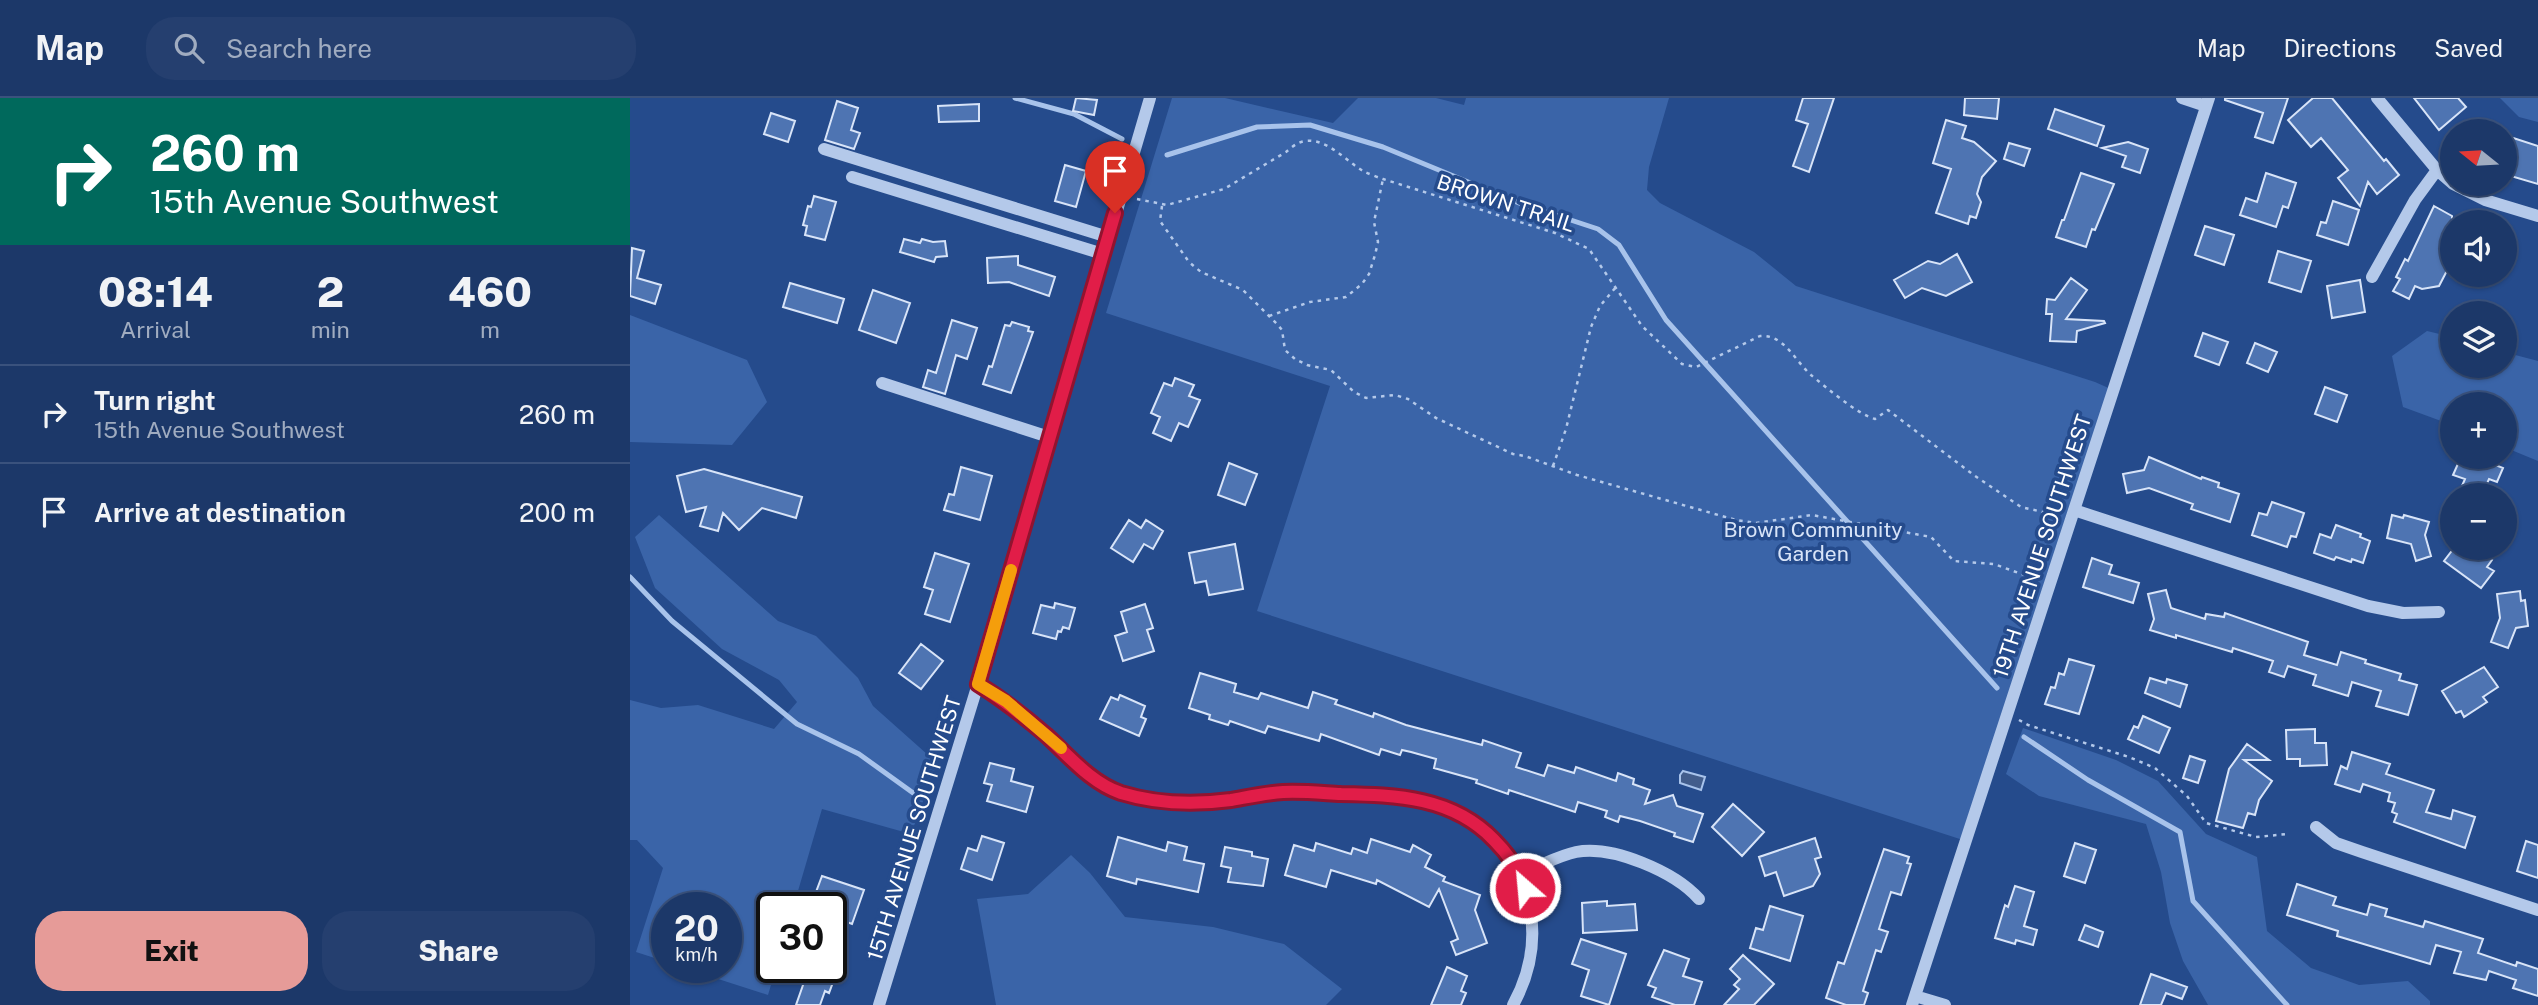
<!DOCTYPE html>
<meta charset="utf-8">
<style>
:root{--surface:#1c3869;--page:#253f6f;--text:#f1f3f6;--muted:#a0acc0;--line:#3a527d;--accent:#e69b98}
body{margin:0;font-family:"Public Sans",sans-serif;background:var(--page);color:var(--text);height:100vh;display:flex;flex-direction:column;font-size:26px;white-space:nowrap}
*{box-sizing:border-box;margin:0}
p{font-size:23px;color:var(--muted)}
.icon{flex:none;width:38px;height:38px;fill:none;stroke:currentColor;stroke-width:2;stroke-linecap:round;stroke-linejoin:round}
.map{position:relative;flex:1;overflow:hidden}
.drawer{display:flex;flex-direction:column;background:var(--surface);width:630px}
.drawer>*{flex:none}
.banner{background:#00695c;color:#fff;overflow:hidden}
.needle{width:46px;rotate:288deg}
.tools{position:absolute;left:1810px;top:21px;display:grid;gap:14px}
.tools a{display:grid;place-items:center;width:77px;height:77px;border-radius:50%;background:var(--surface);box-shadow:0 2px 5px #0004,0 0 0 2px var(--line);font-size:35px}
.speed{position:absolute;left:21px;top:794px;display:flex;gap:14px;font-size:35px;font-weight:700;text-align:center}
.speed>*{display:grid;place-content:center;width:91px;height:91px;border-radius:50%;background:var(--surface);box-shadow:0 2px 5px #0004,0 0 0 2px var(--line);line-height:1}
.speed small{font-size:18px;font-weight:400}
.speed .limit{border:4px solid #111;border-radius:10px;background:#fff;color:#111}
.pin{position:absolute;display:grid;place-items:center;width:60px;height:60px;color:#fff;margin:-72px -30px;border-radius:50% 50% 50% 0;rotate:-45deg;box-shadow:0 0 7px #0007}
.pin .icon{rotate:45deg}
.me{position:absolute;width:77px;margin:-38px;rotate:333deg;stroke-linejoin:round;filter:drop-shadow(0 0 5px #0008)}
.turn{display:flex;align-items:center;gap:24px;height:147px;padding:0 35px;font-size:32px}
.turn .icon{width:91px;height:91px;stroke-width:2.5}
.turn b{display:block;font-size:49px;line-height:60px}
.eta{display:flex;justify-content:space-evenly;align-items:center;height:119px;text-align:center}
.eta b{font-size:42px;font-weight:800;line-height:49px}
.primary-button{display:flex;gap:14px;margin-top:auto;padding:14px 35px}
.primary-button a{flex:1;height:80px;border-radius:28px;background:var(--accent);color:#111;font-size:28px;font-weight:800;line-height:80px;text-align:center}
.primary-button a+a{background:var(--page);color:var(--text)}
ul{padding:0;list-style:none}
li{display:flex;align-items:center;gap:21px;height:98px;padding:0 35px;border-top:2px solid var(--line)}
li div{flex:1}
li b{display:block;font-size:26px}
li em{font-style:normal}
header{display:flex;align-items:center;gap:42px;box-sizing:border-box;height:98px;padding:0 35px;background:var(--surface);border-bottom:2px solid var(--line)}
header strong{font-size:33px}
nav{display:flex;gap:38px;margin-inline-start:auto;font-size:24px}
.search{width:490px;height:63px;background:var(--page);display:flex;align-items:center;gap:18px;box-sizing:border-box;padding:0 24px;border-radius:28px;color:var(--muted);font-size:26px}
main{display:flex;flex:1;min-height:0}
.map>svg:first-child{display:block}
.green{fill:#3a64a8}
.water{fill:#425d8c;stroke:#a8c3eb;stroke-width:2}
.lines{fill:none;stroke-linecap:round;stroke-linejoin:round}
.stream{stroke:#a8c3eb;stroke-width:5}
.building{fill:#4e74b2;stroke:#d8e4f8;stroke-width:2}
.path{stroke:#b4c9ea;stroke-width:2.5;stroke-dasharray:3.5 5;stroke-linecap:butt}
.minor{stroke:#b4c9ea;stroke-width:12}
.route-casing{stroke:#92132f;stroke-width:18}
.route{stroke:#e11d48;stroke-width:12}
.slow{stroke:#f59e0b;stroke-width:12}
.labels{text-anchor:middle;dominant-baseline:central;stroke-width:7;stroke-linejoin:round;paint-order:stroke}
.street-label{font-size:21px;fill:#fff;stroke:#254b8c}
.park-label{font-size:21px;fill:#d8e4f8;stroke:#254b8c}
</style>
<header>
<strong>Map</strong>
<div class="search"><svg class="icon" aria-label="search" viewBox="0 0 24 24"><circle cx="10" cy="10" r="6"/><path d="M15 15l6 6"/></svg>Search here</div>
<nav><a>Map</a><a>Directions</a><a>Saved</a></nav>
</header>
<main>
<section class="drawer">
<div class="banner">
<div class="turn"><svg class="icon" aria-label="right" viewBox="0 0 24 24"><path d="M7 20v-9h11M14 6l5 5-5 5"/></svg><div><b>260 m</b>15th Avenue Southwest</div></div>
</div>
<div class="eta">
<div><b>08:14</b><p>Arrival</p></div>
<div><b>2</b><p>min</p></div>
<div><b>460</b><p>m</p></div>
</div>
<ul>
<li><svg class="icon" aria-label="right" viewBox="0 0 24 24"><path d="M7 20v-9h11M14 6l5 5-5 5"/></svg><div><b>Turn right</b><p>15th Avenue Southwest</p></div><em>260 m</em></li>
<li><svg class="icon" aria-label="arrive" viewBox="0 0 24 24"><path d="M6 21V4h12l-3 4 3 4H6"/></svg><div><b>Arrive at destination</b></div><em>200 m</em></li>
</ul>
<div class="primary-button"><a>Exit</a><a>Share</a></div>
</section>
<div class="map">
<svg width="1908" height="907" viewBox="0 0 1908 907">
<rect width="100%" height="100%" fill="#254b8c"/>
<path class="green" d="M542 0H595L703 25 728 0H806L834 7 836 0H1039L1019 69 1017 92 1030 105 1124 154 1166 188 1465 284 1483 292 1336 743 627 513 700 288 476 215Z
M1870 0H1908V24L1889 19Z
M0 217 117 262 137 304 102 347 0 344Z
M1797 233 1822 239V268H1874V254L1908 263V363L1874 349V306H1822V327L1773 309 1762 258Z
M29 417 148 523 186 538 228 580 243 608 307 665 281 736 192 711 163 810H142V870H146L138 897 54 870H96V810H37V864L6 854 33 770 7 742H0V602L31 610 68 607 144 631 167 604 149 582 92 551 25 490 5 439Z
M1393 630 1486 662 1528 683 1576 736 1627 759 1637 833 1681 870 1729 887 1778 883 1800 903V907H1578L1553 863 1540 825 1531 774 1516 726 1409 698 1376 676Z
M441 757 460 775 495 819 583 829 654 846 712 891 696 907H366L347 801 398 796Z"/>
<path class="water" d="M1053 673 1075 679 1071 692 1050 685V677Z"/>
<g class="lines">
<path class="stream" d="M385 0 444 16 492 41
M537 57 627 29 680 27 753 49 889 105 968 131 989 147 1036 222 1367 590
M0 479 42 523 167 626 229 656 286 697
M1394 639 1458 682 1550 734 1563 803 1657 907"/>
</g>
<path class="building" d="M446 0 467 2 464 17 443 13Z
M1173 0H1204L1179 74 1163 68 1178 26 1166 22Z
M1335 0H1369L1367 21 1334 17Z
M1595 0H1658L1643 45 1625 39 1633 15 1595 2Z
M1683 0H1702L1754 63 1756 61 1769 77 1747 96 1738 84 1730 108 1708 80 1718 72 1691 40 1681 49 1658 22Z
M1784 0H1828L1836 9 1809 32Z
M207 3 228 10 221 32 230 35 224 51 195 42Z
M349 6V23L309 24 308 8Z
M1425 11 1474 28 1467 48 1418 31Z
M141 15 165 23 158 44 134 36Z
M1316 22 1336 28 1332 40 1344 44 1366 63 1352 79 1347 96 1351 104 1346 120 1340 118 1338 126 1306 115 1321 71 1303 65Z
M1874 37 1908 48V86L1874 76Z
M1498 44 1518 51 1510 75 1492 69 1496 58 1472 50Z
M1379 45 1400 51 1394 68 1374 61Z
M435 67 456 73 446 109 425 103Z
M1451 75 1484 86 1465 132 1462 131 1456 149 1426 139 1432 122H1434Z
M1636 75 1666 85 1658 110 1653 108 1646 129 1610 117 1616 100 1627 104Z
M184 98 206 104 195 142 175 137 177 128 173 127 178 108 181 109Z
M1703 103 1729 112 1718 147 1687 137 1691 124 1696 125Z
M1804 108 1822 118V163L1809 188 1792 191 1785 188 1779 201 1763 193 1770 181 1766 179 1775 161 1778 163Z
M1575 128 1604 137 1594 167 1565 157Z
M274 141 290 145 292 141 303 144 315 143 317 158 306 159 304 164 270 154Z
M2 150 14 153 7 180 31 187 25 206 0 198Z
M1648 153 1681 163 1671 194 1639 184Z
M1327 156 1342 184 1316 198 1292 190 1275 200 1264 182 1298 163 1310 166Z
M388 158V167L425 179 419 198 379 184 358 185 357 160Z
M1441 180 1457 192 1436 221 1474 223 1475 225 1447 233 1446 244 1420 243 1422 216H1416L1417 201 1425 202Z
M1730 182 1735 214 1702 220 1697 188Z
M160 185 214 201 207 225 153 209Z
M243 192 280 205 266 245 229 232Z
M322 222 347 230 337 261 326 257 315 296 293 289 298 272 306 275Z
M382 224 399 229 398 233 403 234 381 295 353 286 359 268 362 269 375 227 380 228Z
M1573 235 1598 244 1589 267 1565 258Z
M1625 245 1647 254 1638 274 1617 265Z
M545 280 564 287 559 298 570 302 558 329 549 325 541 343 523 335 530 319 521 315 534 285 542 288Z
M1695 289 1717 297 1707 324 1685 316Z
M1519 359 1571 381 1572 379 1589 385 1588 389 1609 396 1600 424 1561 411 1563 406 1519 390 1497 395 1493 376 1514 372Z
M1831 359H1846L1873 370 1867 384 1859 381 1852 397H1828L1835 381 1823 377Z
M599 365 627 376 615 407 588 397Z
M331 369 362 378 350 422 314 412 319 396 324 397Z
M74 371 172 399 166 420 132 410 109 432 93 415 88 433 70 428 76 409 56 414 47 378Z
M1642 404 1674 415 1666 439 1661 438 1657 449 1622 437 1629 415 1637 417Z
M1762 417 1773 420 1774 417 1799 424 1795 437 1801 458 1786 463 1781 446 1757 440Z
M499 422 511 430 516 422 533 433 523 451 514 446 503 464 481 450Z
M1706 427 1731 436 1730 439 1740 443 1733 465 1722 461 1721 464 1706 459 1704 462 1684 455 1690 436 1701 440Z
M605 446 613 491 579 497 576 483 565 485 559 455Z
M1824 450H1846L1862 462 1857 469 1864 473 1851 490 1814 463Z
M305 455 339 466 320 524 295 516 303 492 294 489Z
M1462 460 1482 467 1479 476 1509 485 1503 505 1453 489Z
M1536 492 1541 510 1575 521 1576 516 1594 519 1595 515 1678 544 1674 557 1707 567 1711 554 1736 562 1735 565 1771 576 1769 582 1787 587 1778 617 1746 608 1751 593 1722 584 1718 598 1683 587 1686 577 1658 568 1654 579 1639 574 1643 563 1603 550 1602 554 1546 537V540L1520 532 1524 521 1518 496Z
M1890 493 1891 503 1895 502 1898 528 1886 530 1878 550 1861 544 1870 520 1867 496Z
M425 505 445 510 439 531 433 529 431 534 428 533 426 541 403 535 411 507 424 510Z
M515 506 523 530 517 532 524 553 493 563 485 538 497 534 491 514Z
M291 546 313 563 291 591 269 575Z
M1439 561 1464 568 1449 616 1415 606 1421 589 1425 590 1429 575 1434 577Z
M1854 569 1868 589 1853 599 1857 604 1834 619 1831 613 1826 615 1812 593Z
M570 575 606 586 604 594 628 601 631 595 678 610 683 594 707 602 705 606 743 619 744 615 776 627 852 647 853 642 891 655 886 669 914 678 918 667 944 675 946 669 986 683 988 675 1004 681 1003 686 1020 692 1015 706 1043 697 1047 708 1073 716 1063 744 1044 738 1045 735 1010 723 990 718 988 724 975 719 977 713 948 704 945 714 879 692 878 696 846 685 847 682 804 670 806 661 781 654 772 652 770 657 751 651 749 657 691 636 689 643 638 628 635 635 600 623 598 627 579 621 580 617 559 610Z
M1520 580 1536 585 1537 581 1557 587 1550 609 1515 595Z
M490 597 515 608 511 619 516 621 509 638 470 621 481 599 488 602Z
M1513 618 1540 630 1529 655 1498 641 1504 628 1508 630Z
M1685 631V645H1696L1697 667 1670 668V661H1657L1656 632Z
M1617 646 1639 662H1614L1642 683 1629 702 1625 717 1618 715 1613 730 1586 723 1599 671Z
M1722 654 1760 666 1756 676 1804 692 1796 714 1821 721 1823 712 1845 719 1835 750 1764 724 1767 716 1762 714 1765 705 1758 703 1760 695 1733 686 1730 694 1705 686 1711 668 1717 671Z
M1560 658 1575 663 1568 685 1553 680Z
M360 665 384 671 381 683 403 689 396 714 357 703 362 687 354 685Z
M1103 706 1134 734 1112 758 1082 729Z
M352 738 374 745 362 782 331 771 338 750 347 753Z
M488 739 536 753 538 744 557 749 554 762 574 766 568 794 507 781 506 786 477 778Z
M1185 740 1191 759 1185 761 1190 776 1183 788 1154 798 1146 774 1135 778 1129 759Z
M741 741 780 754 783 747 801 757 795 769 815 779 813 783 850 797 845 812 857 845 826 857 821 844 828 841 809 791 799 809 747 782 746 786 701 772 696 789 655 777 664 747 684 753 686 745 721 756 723 750 737 755Z
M1896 743 1908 747V780L1887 773Z
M1445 745 1466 752 1455 785 1434 778Z
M595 749 622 754V758L638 761 633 788 598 784 601 770 591 768Z
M1254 751 1279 759 1277 765 1281 766 1271 797 1261 794 1249 831 1258 834 1251 854 1246 852 1233 893 1238 895 1234 907H1216L1196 900 1208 864 1214 866Z
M192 778 234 792 222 826 201 818V810H180Z
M1667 786 1706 799 1703 807 1737 817 1740 806 1757 811 1755 818 1793 829 1795 823 1853 841 1848 855 1886 868 1887 864 1908 871V898L1883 890 1886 882 1859 873 1856 882 1824 875 1831 854 1806 847 1800 866 1707 838 1708 833 1657 817Z
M1385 788 1404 794 1394 828 1407 832 1403 847 1386 842 1385 846 1365 840 1375 807 1378 809Z
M977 803V808L1005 806 1007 832 953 835 952 805Z
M1140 808 1173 818 1160 863 1120 850 1126 830 1133 832Z
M1455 827 1473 834 1468 849 1449 842Z
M951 841 996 856 979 907 951 898 959 872 942 866Z
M1034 852 1059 861 1053 878 1072 884 1064 907H1045L1022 899 1026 890 1018 887Z
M1113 857 1144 886 1124 907H1094L1109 891 1104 887 1110 881 1100 871Z
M817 869 837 878 831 893 836 895 831 907H801Z
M179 870H188L206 876 199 895 195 893 190 907H166Z
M1521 876 1557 889 1552 901 1536 895 1531 907H1510Z"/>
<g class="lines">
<path class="path" d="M507 101 537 107 594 91 656 54C661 50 667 44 675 43 697 40 716 63 733 73 739 76 747 79 753 81L925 135 959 151 1012 228 1052 266 1066 269 1130 238C1154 236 1165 263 1181 277 1197 290 1227 316 1245 321L1258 312 1345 378 1391 409 1426 417
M532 108 530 123 559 164 571 174 613 192 647 226 652 232 655 252 665 261 677 267 701 272 724 294 736 300 765 297 778 301 806 320 883 356 895 358 947 377 1106 422 1126 425 1182 417 1231 426 1301 439 1324 463 1364 466 1405 481
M639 218 680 204 716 199 732 186 739 176 745 157 748 144 744 124 753 81
M923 368 936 331 961 229 970 208 986 189
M1389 622 1398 627 1499 659 1525 670 1557 698 1576 725 1626 739 1658 736"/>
<path class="minor" d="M1552 0 1576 8
M1747 0 1807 72 1822 85
M194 51 478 139
M222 79 473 156
M1823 86 1855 102 1908 118
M1742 179 1785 102 1807 72
M252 285 419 339
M1444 412 1738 508 1773 515 1809 514
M348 586C372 601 394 618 416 637 438 657 461 685 491 695 527 706 564 707 601 702 618 700 636 695 653 694 672 693 692 695 712 696 767 697 823 699 864 742 878 756 889 771 895 790 908 831 904 869 883 907
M1686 729 1706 745 1732 754 1908 812
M890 775C909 769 927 758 946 754 983 747 1045 774 1069 801
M1285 898 1315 907
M249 907 348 586 520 0
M1282 907 1579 0"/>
</g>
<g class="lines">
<defs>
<path id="route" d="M485 115 348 586C372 601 394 618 416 637 438 657 461 685 491 695 527 706 563 707 601 702 618 699 636 695 653 694 672 693 692 695 711 696 767 697 823 699 864 742 878 756 889 771 895 790"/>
</defs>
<use href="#route" class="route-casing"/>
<use href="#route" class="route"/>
<path class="slow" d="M381 472 348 586 376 603 431 650"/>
</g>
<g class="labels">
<g class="street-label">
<text transform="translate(876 105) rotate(18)">BROWN TRAIL</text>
<text transform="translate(1412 448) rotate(-72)">19TH AVENUE SOUTHWEST</text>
<text transform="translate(284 730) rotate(-73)">15TH AVENUE SOUTHWEST</text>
</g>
<g class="park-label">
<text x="1183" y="431">Brown Community<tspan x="1183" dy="24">Garden</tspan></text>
</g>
</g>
</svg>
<div class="tools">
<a><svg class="needle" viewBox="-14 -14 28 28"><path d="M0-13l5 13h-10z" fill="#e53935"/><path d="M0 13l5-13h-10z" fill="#a0acc0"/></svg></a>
<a><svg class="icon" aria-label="sound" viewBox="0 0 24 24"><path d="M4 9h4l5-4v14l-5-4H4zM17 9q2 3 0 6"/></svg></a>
<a><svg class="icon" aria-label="layers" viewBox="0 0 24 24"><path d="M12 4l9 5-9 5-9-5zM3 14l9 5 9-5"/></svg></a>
<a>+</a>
<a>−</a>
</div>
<div class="speed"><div>20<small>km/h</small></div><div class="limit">30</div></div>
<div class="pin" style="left:485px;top:115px;background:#d93025"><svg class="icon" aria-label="arrive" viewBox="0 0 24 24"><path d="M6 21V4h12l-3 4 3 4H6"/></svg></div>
<svg class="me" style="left:895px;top:790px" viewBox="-20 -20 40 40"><circle r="17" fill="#e11d48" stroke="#fff" stroke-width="3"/><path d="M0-11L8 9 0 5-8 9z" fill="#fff"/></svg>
</div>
</main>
